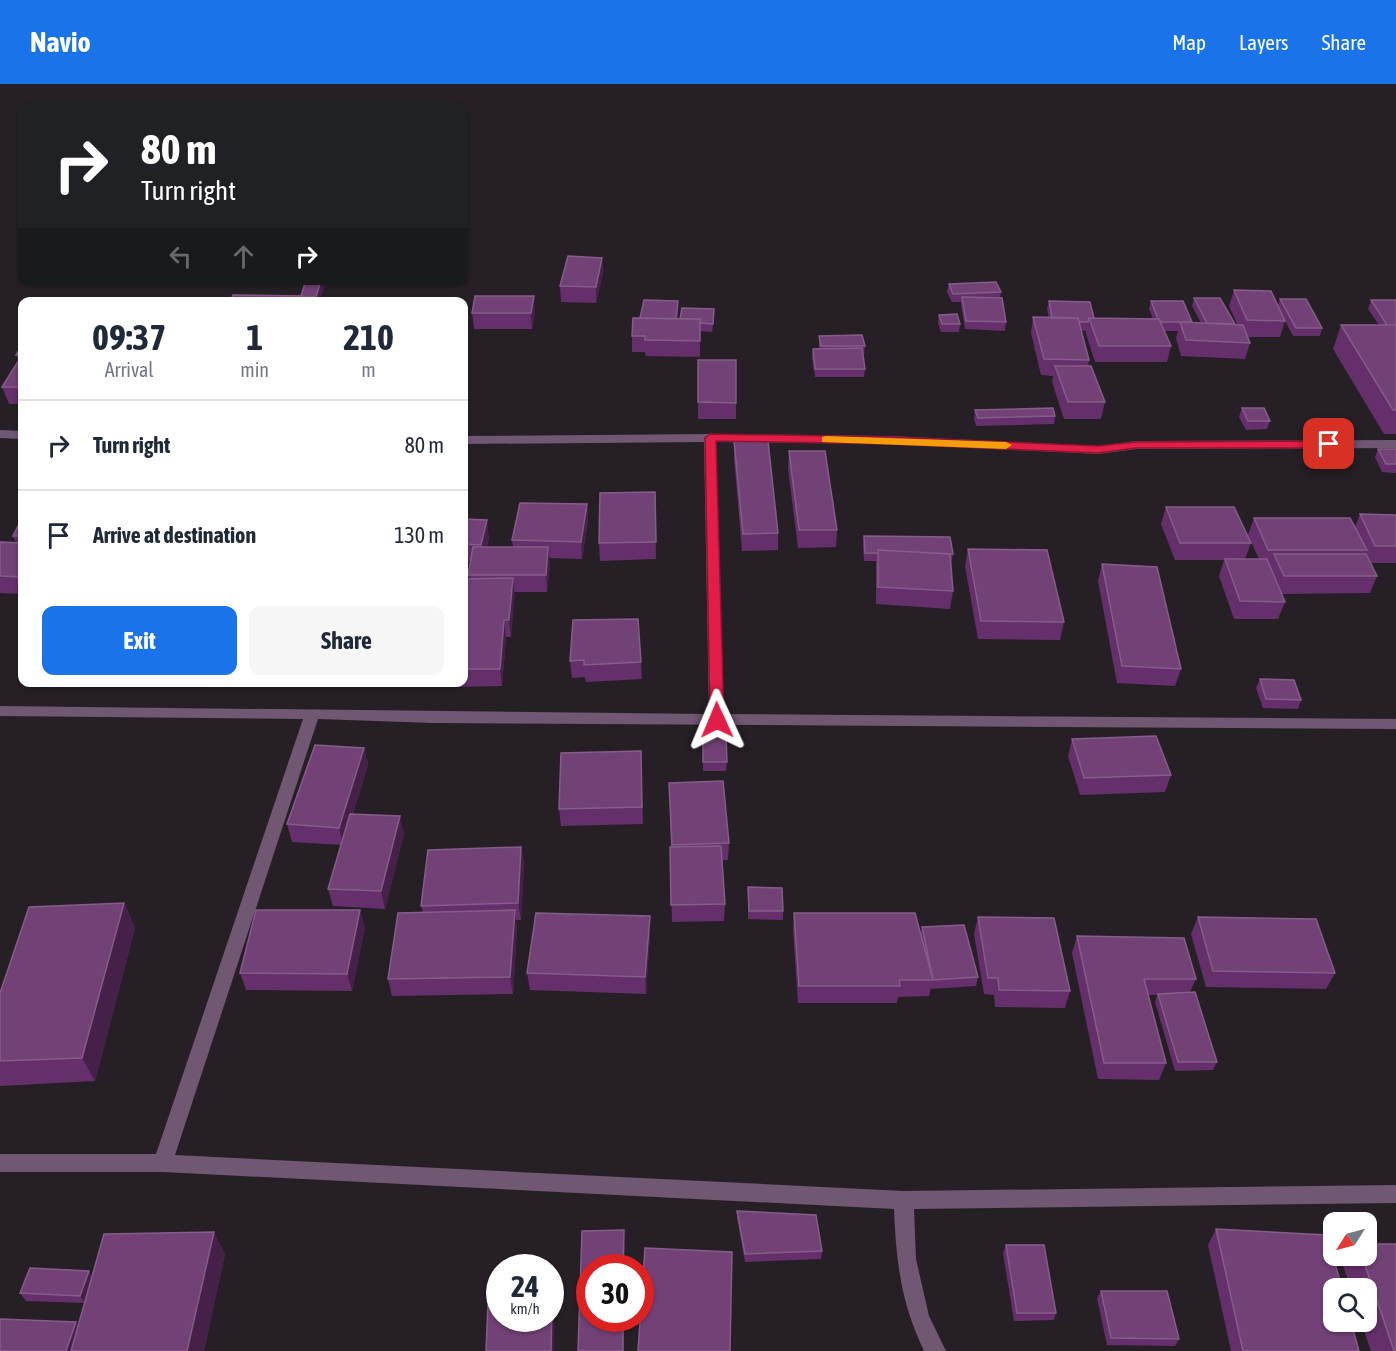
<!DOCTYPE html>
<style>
:root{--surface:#fff;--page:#f6f6f7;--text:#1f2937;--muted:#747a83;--line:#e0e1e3;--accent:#1a73e8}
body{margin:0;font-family:"Asap Condensed",sans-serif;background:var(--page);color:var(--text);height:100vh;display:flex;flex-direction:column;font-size:22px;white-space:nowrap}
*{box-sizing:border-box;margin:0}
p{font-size:20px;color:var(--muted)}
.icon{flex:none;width:33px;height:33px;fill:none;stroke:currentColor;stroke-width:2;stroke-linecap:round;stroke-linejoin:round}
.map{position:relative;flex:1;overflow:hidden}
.drawer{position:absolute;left:18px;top:213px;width:450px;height:390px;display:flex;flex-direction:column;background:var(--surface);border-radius:12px;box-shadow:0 2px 4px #0004}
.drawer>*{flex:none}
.top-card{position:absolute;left:18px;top:18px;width:450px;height:183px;border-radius:12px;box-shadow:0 2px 4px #0004;background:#202124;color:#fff;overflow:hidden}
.needle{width:39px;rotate:234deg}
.fabs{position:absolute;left:1323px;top:1128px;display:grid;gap:12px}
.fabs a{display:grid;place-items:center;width:54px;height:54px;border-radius:12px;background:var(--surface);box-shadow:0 2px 4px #0004;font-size:30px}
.speed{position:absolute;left:486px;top:1170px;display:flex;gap:12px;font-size:30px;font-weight:700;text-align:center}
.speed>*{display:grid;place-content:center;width:78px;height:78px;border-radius:50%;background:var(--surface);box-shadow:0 2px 4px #0004;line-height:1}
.speed small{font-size:15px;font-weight:400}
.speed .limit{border:9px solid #d22;background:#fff;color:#111}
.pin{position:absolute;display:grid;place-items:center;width:51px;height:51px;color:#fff;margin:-26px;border-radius:12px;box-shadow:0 3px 9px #0006}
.me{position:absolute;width:66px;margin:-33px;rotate:359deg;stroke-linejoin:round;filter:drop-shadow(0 0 4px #0008)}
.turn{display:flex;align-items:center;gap:21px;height:126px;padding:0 24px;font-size:27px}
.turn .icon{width:78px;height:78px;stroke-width:2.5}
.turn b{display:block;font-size:42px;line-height:51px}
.lanes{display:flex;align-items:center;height:57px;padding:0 24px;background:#0003;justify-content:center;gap:30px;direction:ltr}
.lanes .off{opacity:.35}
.eta{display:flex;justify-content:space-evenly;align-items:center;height:102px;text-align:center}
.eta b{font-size:36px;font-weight:700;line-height:42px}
.primary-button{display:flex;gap:12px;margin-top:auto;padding:12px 24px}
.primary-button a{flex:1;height:69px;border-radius:12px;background:var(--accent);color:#fff;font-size:24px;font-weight:700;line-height:69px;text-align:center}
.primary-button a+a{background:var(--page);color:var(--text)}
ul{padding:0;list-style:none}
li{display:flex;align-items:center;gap:18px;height:90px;padding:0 24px;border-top:2px solid var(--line)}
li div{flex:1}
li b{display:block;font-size:22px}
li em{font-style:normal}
header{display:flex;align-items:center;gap:36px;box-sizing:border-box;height:84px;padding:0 30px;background:var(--accent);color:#fff}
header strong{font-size:28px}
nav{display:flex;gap:33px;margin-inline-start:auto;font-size:21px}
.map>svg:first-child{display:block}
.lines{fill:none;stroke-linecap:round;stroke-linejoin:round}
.minor{fill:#705772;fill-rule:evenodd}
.wall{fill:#642f6a}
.shaded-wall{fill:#452149}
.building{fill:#724277;stroke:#855c89;stroke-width:1.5}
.route{fill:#e11d48;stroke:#92132f;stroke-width:1.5}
.slow{fill:#f59e0b}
</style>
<header>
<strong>Navio</strong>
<nav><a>Map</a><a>Layers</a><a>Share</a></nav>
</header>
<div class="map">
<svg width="1396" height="1267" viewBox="0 0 1396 1267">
<rect width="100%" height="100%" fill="#262026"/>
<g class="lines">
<path class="minor" d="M0 346 22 347V355L0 354Z
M710 350 891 352 1098 362 1136 357 1396 356V364L1136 365 1098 370 891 360 716 358 724 630 1396 635V645L433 639 318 635 175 1071 904 1107 1396 1101V1119L914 1125 916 1175 929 1232 946 1267H924C901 1219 896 1177 894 1125L163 1088H0V1070H156L303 635 0 632V622L709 630 704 358 464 360V352Z"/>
</g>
<path class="wall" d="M602 174 603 189 596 219 561 218 560 202Z
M306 196H326L319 218H230L301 212Z
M949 200 1001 208 1000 214 1006 238 1005 247 965 245 961 221V218H952L947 208Z
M1234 206 1278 222 1280 215 1322 244 1320 252H1293L1285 237 1280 253H1248L1250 259 1245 275 1181 272 1176 254 1178 247H1164L1171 262 1167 278H1095L1086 250V247L1081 246 1089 276 1088 282 1105 318 1101 335H1064L1052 298 1053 292 1041 291 1031 249 1033 233 1049 234 1047 225 1049 217 1094 234 1153 235 1149 225 1151 217 1192 238 1201 239 1192 222 1194 214 1235 240H1237L1229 222Z
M1371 216H1396V350H1384L1333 265 1341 241H1379L1368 225Z
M678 225 677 235 714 233 712 248 700 247V273L646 272 645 268H632V252L640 234Z
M535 228 532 245H474L472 229Z
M939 231 960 240 959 248H941L938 239Z
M819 252 865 262 864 270H862L865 285 864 293H815L812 273 813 265H819Z
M22 261V320H9L2 303 19 277 16 271Z
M698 276 736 319V335H698Z
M1242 324 1270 337 1267 345 1246 346 1239 333Z
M975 326 1055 332 1054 340 976 342 974 335Z
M734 357 778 449V466L742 467 734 374Z
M1378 365H1396V389L1382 388 1375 373Z
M789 367 837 446 836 463 798 464 788 384Z
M655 408 656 475 600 477 599 459Z
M587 420 588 437 582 475 549 474 550 481 547 508H514L511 553H506L502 602 451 603 450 598H464V509L469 495 468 491 471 477H464V435L489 453 487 463H513L512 456Z
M1166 423 1251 459 1245 475H1259L1248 451 1254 434 1355 443 1360 430 1396 431V479H1371L1377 492 1370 509 1281 510 1285 518 1278 535H1234L1219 492 1224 476H1175L1161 440Z
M22 434V510L0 509V458L16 459 13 452Z
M864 452 953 470 951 479 953 507 950 525 876 520V477H864L863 461Z
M968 465 1064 538 1060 556 978 555 965 482Z
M1102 480 1181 585 1175 602 1117 599 1098 497Z
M573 536 641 578 642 595 586 598 585 593 572 594 570 577Z
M1260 595 1301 616 1298 625 1263 624 1256 604Z
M703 653 727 678 726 687H703Z
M1072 655 1171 691 1165 708 1080 711 1068 672Z
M364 664 368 681 353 730 404 749 385 825 333 822 328 805 341 761 292 758 287 740Z
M641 667 643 740 561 742 559 725Z
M669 699 729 759 728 776H722L725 820 724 837 672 838 670 763H671Z
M521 763 524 780 521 836H516L517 843 513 910 392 912 388 895 423 828 421 822Z
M748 803 783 827V836L748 835Z
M124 819 135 844 95 997 0 1002V909Z
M794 829 921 849 922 843 978 893 976 902 931 905V903L929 912 898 913 897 919H798L793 846Z
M978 833 1070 907 1065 924 995 923 994 911 984 910 974 850Z
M1198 833 1335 889 1326 905 1206 903 1191 850Z
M365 843 352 907 246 906 240 889Z
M650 849 646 910 530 906 527 889Z
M1077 852 1196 895 1190 908 1217 978 1213 986 1175 987 1155 918 1157 911H1148L1166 979 1159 996 1098 995 1072 869Z
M737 1127 822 1167 821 1175 745 1178 737 1134Z
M1216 1145 1359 1267H1231L1208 1161Z
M1006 1161 1056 1229 1054 1236 1014 1237 1003 1169Z
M225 1170 204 1267H0L78 1241 85 1219 26 1217 20 1209 92 1192Z
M1350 1172H1366L1396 1267H1371L1361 1238H1366V1204H1351L1343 1182Z
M1101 1207 1179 1255 1175 1262 1107 1261 1097 1214Z"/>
<path class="shaded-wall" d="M602 174 603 189 596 219V203Z
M321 196H326L319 218H317L316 213Z
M534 212 535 228 532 245 531 229Z
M587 420 588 437 582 475 581 458Z
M487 436 489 453 483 478 481 461Z
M548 463 550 481 547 508 546 491Z
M513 494 515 511 511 553 509 536Z
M504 536 506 553 502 602 500 585Z
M364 664 368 681 343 761 339 744Z
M400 732 404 749 385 825 381 807Z
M521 763 524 780 521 836 518 819Z
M124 819 135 844 95 997 82 974Z
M360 826 365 843 352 907 347 890Z
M515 826 517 843 513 910 510 893Z
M650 832V849L646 910 645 893Z
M624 1146 625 1161V1184H623Z
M214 1148 225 1170 204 1267H187Z
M89 1187 93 1195 85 1219 80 1212Z
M552 1216 554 1231V1267H551Z
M623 1234H624V1267H623Z
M76 1238 87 1253 82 1267H66Z"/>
<path class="building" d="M568 172 602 174 596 203 560 202Z
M306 196H321L316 213H302V212H301Z
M996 198 1001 208 953 210 949 200Z
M1234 206 1271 207 1285 237 1247 236Z
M233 211 302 212 300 218H230Z
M475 212H534L531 229H472Z
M962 213 1002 214 1006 238 966 237Z
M1194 214H1220L1235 240 1207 239Z
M1280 215H1306L1322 244H1296Z
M644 216 678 217 676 235 640 234Z
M1371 216H1396V241H1387Z
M1049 217 1090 218 1094 234H1089L1088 238H1079L1078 234H1052Z
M1151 217H1183L1192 238H1161L1159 235H1158Z
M682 224 714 225 713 240 700 239V235H680Z
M957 230 960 240H942L939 231Z
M1033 233 1078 234 1089 276 1044 275Z
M633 234 700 235V257L645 256V252H632Z
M1089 234 1159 235 1171 262H1099Z
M1180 238 1243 241 1250 259 1186 256Z
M1341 241H1396V326H1393Z
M862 251 865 262H821L819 252Z
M22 261V271H16Z
M862 264 865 285H815L813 265Z
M22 271V303H2Z
M698 276H736V319L698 318Z
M1055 282H1091L1105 318H1068Z
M1053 324 1055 332 978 334 975 326Z
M1242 324H1264L1270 337H1248Z
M734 357H768L778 449 743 450Z
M1378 365H1396V380H1386Z
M789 367H825L837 446H799Z
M655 408 656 458 599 459 600 409Z
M520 419 587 420 581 458 512 456Z
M1166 423H1234L1251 459H1180Z
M1360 430 1396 431V462H1375Z
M22 434V452H13Z
M1254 434H1350L1367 466H1268Z
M464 435 487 436 481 461 464 460Z
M864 452 950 453 953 470 878 466V469H865Z
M0 458 22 459V493L0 492Z
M473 463H548L546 491H468Z
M968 465 1047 466 1064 538 981 537Z
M878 466 950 470 953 507 878 503Z
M1274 470H1366L1377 492H1284Z
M1225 475H1267L1285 518 1240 517Z
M1102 480 1157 483 1181 585 1122 582Z
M513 494 509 536H504L500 585H464V509L465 495Z
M638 535 641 578 584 581V576L570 577 573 536Z
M1260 595 1294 596 1301 616 1266 615Z
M726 652 727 678H703V653Z
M1156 652 1171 691 1084 694 1072 655Z
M315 661 364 664 339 744 287 740Z
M641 667 642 723 559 725 561 669Z
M723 697 729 759 672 761 669 699Z
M350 730 400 732 381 807 328 805Z
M721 762 725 820 671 821 670 763Z
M521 763 518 819 421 822 428 766Z
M748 803 782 804 783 827H749Z
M124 819 82 974 0 977V909L29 823Z
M256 826H360L347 890 240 889Z
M515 826 510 893 388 895 398 829Z
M536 829 650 832 645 893 527 889Z
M794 829H915L933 896H899L900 902H799Z
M978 833 1054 834 1070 907 999 906 998 894H988Z
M1198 833 1316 835 1335 889 1213 887Z
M964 841 978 893 933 896 922 843Z
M1077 852 1184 854 1196 895H1144L1166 979H1104Z
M1195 908 1217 978H1178L1158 910Z
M737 1127 816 1131 822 1167 745 1170Z
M1216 1145 1327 1151 1342 1204H1334V1238H1351L1359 1267H1243Z
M624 1146 623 1184H590V1234H623V1267H578L582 1147Z
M214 1148 187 1267H71L104 1150Z
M1366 1160H1396V1267H1394L1362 1172H1366Z
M1006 1161H1044L1056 1229H1017Z
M645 1164 732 1168 730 1267H638Z
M30 1184 89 1187 80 1212 20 1209Z
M1101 1207H1167L1179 1255 1111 1254Z
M550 1216H552L551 1267H486L488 1220 500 1219V1234H550Z
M0 1235 76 1238 66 1267H0Z"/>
<path class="route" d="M710 350 891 353 1098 362 1136 358 1329 357 1334 360 1329 364H1136L1098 369 891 360 716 357 724 636 717 640 710 636 705 354Z"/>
<path class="slow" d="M826 352 1006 358 1012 361 1006 365 822 358V353Z"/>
</svg>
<div class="fabs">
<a><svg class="needle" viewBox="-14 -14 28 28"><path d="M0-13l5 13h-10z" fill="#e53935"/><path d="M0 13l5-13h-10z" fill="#747a83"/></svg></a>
<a><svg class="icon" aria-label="search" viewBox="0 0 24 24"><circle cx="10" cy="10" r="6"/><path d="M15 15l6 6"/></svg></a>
</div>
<div class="speed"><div>24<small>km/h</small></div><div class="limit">30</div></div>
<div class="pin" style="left:1329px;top:360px;background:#d93025"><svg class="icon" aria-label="arrive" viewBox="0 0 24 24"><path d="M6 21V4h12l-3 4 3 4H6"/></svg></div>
<svg class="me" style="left:717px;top:636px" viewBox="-20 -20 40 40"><path d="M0-17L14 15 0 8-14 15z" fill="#e11d48" stroke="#fff" stroke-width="4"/></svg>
<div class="top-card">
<div class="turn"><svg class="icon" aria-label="right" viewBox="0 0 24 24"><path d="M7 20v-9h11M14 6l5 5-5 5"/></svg><div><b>80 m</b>Turn right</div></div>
<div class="lanes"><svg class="icon off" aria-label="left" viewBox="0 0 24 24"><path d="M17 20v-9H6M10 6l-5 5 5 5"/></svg><svg class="icon off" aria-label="ahead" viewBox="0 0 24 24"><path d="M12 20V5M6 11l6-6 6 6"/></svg><svg class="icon" aria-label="right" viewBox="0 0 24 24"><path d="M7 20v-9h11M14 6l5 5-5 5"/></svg></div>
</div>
<section class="drawer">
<div class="eta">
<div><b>09:37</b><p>Arrival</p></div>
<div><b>1</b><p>min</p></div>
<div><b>210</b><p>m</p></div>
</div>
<ul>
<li><svg class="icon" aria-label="right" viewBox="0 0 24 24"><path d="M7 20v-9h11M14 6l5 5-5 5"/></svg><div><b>Turn right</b></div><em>80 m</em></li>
<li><svg class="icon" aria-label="arrive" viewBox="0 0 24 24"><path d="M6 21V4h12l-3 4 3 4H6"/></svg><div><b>Arrive at destination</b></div><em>130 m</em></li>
</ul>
<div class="primary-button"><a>Exit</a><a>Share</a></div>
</section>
</div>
